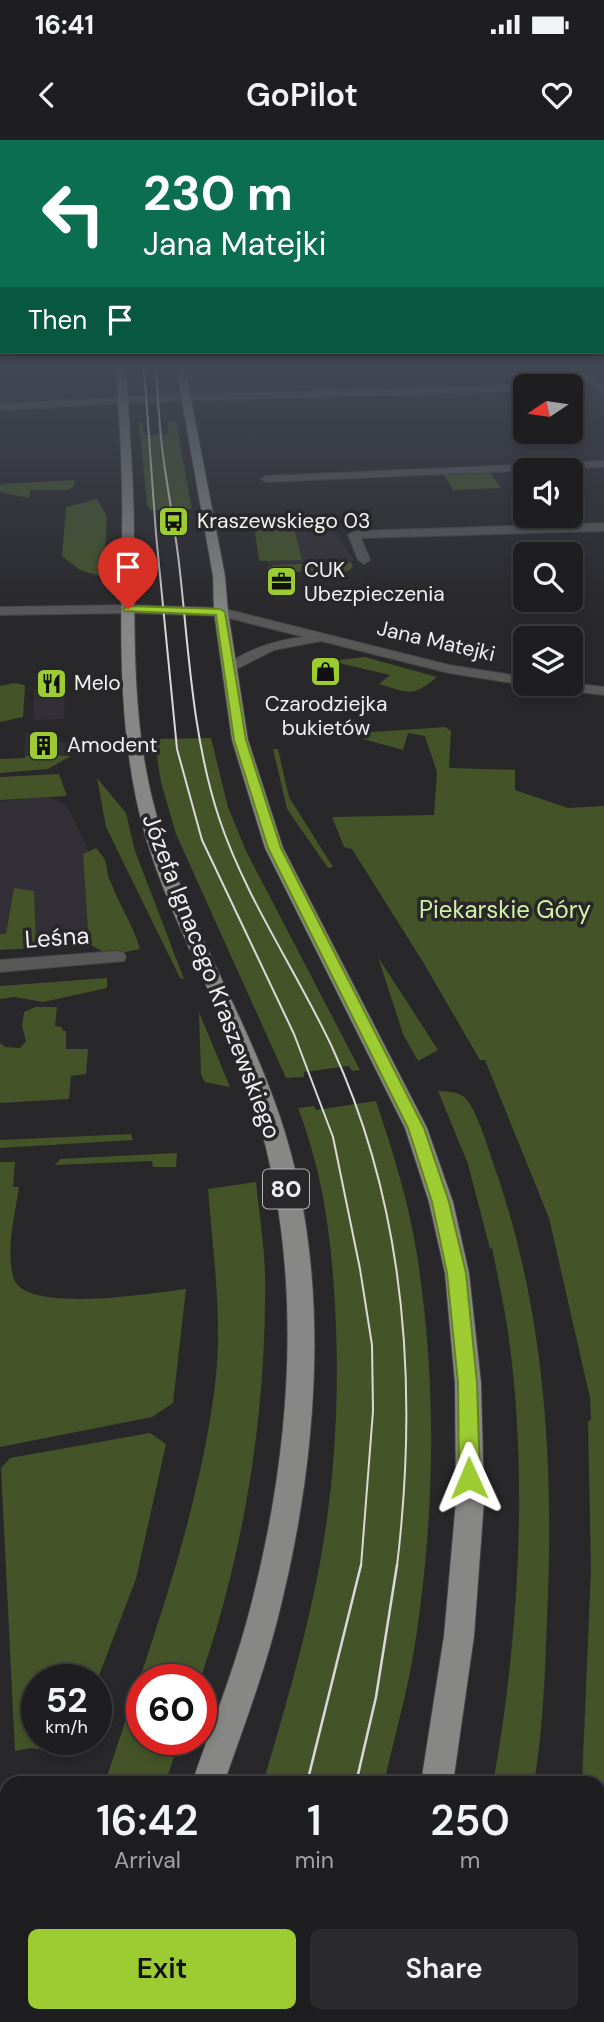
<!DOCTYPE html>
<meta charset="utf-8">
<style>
:root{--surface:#1e1d1f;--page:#2b2a2c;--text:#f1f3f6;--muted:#a1a2a4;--line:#3c3b3d;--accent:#9ccb32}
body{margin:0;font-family:"DM Sans",sans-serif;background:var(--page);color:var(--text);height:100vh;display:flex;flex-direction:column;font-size:26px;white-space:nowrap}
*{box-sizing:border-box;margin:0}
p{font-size:23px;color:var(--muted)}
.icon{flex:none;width:38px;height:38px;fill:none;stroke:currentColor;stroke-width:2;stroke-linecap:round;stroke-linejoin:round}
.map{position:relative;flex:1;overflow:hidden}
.side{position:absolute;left:0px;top:1636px;width:606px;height:247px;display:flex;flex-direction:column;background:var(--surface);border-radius:21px 21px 0 0;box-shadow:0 4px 10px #0003,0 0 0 2px var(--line)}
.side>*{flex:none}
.hud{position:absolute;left:0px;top:0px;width:606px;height:214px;box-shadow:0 4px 10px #0003,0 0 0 2px var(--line);background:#0b6e4f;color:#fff;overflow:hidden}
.needle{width:46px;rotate:257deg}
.tools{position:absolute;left:513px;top:234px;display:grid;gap:14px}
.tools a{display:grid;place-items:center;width:70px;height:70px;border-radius:10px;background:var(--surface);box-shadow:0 4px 10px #0003,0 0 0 2px var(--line);font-size:35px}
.speed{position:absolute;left:21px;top:1524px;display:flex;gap:14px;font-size:35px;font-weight:700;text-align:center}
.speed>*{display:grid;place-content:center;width:91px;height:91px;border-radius:50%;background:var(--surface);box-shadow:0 4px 10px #0003,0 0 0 2px var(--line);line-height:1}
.speed small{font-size:18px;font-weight:400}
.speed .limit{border:10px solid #d22;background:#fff;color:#111}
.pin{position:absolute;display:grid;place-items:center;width:60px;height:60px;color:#fff;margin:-72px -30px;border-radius:50% 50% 50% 0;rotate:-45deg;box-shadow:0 0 7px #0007}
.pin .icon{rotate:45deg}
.me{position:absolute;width:77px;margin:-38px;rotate:359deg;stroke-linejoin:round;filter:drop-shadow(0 0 5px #0008)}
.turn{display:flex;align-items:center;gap:24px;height:147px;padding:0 28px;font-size:32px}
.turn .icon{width:91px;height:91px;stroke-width:2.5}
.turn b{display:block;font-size:49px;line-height:60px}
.then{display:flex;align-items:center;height:66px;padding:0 28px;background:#0003;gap:14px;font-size:26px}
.eta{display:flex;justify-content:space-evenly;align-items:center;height:119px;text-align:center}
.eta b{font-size:42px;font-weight:600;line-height:49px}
.button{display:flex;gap:14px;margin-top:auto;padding:14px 28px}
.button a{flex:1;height:80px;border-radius:10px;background:var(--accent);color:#111;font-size:28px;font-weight:600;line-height:80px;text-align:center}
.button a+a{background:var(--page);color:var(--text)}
.status{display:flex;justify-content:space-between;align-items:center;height:49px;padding:0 35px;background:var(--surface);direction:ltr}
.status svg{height:19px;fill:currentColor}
header{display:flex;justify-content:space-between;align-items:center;height:91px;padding:0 28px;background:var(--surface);font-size:32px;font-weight:600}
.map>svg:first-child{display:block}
.built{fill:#332f37}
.green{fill:#445428}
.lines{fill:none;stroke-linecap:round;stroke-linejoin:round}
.street-casing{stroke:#444345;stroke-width:2}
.primary-casing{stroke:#444345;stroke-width:2}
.street{fill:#585857;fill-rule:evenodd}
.primary{fill:#878886;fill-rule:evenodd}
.tram-far1{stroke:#d9d8da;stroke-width:2}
.tram{stroke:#d9d8da;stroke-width:2.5}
.route{fill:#9ccb32;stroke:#658420;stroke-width:2}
.labels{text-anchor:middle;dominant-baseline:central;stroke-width:7;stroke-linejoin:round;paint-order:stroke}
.far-poi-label{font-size:21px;fill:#f1f0f1;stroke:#282729;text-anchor:start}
.far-street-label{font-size:21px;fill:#f1f0f1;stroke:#282729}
.shield{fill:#282729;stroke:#b5b4b5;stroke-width:2}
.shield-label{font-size:23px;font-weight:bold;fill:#f1f0f1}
.park-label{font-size:24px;fill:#d3f0a6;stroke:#282729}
.street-label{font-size:24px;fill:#f1f0f1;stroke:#282729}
</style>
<div class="status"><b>16:41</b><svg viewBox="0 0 49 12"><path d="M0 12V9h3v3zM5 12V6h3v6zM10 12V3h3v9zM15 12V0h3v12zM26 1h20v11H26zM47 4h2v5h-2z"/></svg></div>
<header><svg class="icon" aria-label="back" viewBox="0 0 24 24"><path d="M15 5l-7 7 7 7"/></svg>GoPilot<svg class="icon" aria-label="heart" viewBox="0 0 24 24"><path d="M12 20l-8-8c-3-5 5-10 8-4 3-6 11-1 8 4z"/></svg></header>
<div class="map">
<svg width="604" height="1882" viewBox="0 0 604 1882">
<rect width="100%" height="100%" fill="#282729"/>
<path class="built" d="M331 388 355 421 267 425 258 391Z
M65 547 64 579 33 580 34 549Z
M52 592 63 603H70L71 616H24L26 593Z
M48 657 67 665 132 802 0 808V661Z"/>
<path class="green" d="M142 281 144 295 168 294V282L176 281 192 369 150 370 147 363 139 282Z
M491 333 501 348 453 350 444 335Z
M75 340 74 346 68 350H30L29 358 0 352V345L8 346 0 344Z
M97 359 107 377 103 437 80 430 62 416 66 367Z
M312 373 313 377 296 383 299 392H295L302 420 259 421 253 378 295 377V374Z
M351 422 353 427 339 437 323 440 320 431 273 433 267 428 273 425Z
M365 517 437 537C411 558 410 553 379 544L390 535 330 521Z
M14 543 25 545 23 577 0 582V546Z
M445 587 451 591 449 628 515 630V650L568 668 604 666V1882H549L550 1876H598V1643H582L591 1429 588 1281 591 1280 590 1258 549 1078 485 920H480L423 822 352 709 344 707 332 677 434 675 437 632 425 596 408 593 403 610 363 599 358 593Z
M211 598 228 667 246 711 360 930 352 931 349 926 304 932V937L286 938 176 694 161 642 154 599Z
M273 609H278L289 657 333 727 328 728 287 669Z
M25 616H71L48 629 0 633V619L25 618Z
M59 634 67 656 0 660V637Z
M97 638 126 673 135 711 184 839 180 838 106 687Z
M96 708C112 726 103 725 111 743 120 766 133 785 140 809L120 813 119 810 102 811 89 804 83 714Z
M14 748 34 751 36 808 0 810V794H6Z
M378 817 438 910 418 921 403 894Z
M107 838V848L43 862 14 857 0 859V846Z
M35 867H57L55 886 62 887 63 891H66V909H88L86 934 71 936 69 959 0 963V903L5 907 20 908 26 901 22 886 24 872Z
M199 872 230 947 205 942 201 935Z
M438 951C448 952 461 951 467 960 479 975 490 1015 497 1034 546 1178 554 1328 547 1479 545 1533 543 1590 534 1643H493C519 1501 529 1329 507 1186 503 1160 497 1134 492 1107L490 1109 468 1024Z
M376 961C393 1012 409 1063 417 1115 437 1243 435 1370 416 1498 409 1546 395 1595 384 1643H263C283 1575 303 1508 317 1438 335 1349 340 1256 335 1165 331 1095 323 1034 298 968L314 966 316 970Z
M131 994 133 1000 0 1008V1000Z
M177 1013 176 1027H153L152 1021 55 1025 60 1019Z
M0 1022H15L13 1047H19C15 1076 5 1111 14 1139 26 1174 155 1153 186 1149L173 1263 152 1277 0 1307Z
M256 1042C259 1072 264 1102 265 1132 267 1271 245 1409 200 1540H142V1600H180L165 1643H105C147 1513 198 1382 215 1245 223 1181 213 1113 208 1049Z
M150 1293 166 1304 136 1439 96 1543V1540H37V1600H75L69 1613 31 1608 15 1611 1 1328 10 1318Z
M188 1876H329L328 1882H186Z"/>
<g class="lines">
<defs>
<path id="street" d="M567 228H577L604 247V254Z
M525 245 529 247H525V251L146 262 0 270V264L146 256Z
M604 321V327L266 342 261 339 266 336Z
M604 383V391L361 398 370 420 364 424 358 420 348 395 354 391Z
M128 465 221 468 449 525 525 537V544H529L525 545 449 533 321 501 274 510 229 533 222 529 224 526C249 509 274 500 304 497L221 476 128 473 0 475V467Z
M570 543 604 547V555L543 548 536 544Z
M117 811 124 813 126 817 124 821 0 832V820Z
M0 1772H7V1808H0Z"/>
<path id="primary" d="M116 228H126L127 244C130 294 134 345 134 396 135 485 131 575 153 662 180 772 244 870 280 977 334 1138 318 1324 276 1485 262 1539 242 1591 224 1643H192C210 1590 231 1538 246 1484 294 1309 308 1117 247 944 214 848 156 758 136 658 118 571 121 484 122 396 123 340 120 284 116 228Z
M176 228H185L225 436 228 472 248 600 283 708 427 988 453 1062 469 1133 481 1243 484 1361 474 1496 453 1643H421L444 1496 456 1361 455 1243 445 1133 429 1062 405 988 265 708 232 600 214 472 213 436Z
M113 1876H149L147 1882H111Z
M369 1876H405L403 1882H367Z"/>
</defs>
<use href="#street" class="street-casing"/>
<use href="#primary" class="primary-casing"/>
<use href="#street" class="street"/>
<use href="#primary" class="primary"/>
<path class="tram-far1" d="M144 228 156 394 177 609 202 700 294 894 333 997 360 1129 372 1205 373 1271 361 1426
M156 228C158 257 159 286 163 315 168 354 176 393 180 432 189 515 193 599 219 678 246 759 296 830 332 907 407 1070 418 1250 397 1426"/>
<path class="tram" d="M307 1643 361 1425
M356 1643 376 1557 397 1425
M236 1882 238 1876
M292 1882 294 1876"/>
</g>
<linearGradient id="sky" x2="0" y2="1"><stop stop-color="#161517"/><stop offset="0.46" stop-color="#424754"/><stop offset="1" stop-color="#424754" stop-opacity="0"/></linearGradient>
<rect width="604" height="491" fill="url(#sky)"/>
<path class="route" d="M128 466 220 469 225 472 246 600 281 708 424 988 449 1062 466 1133 477 1243 480 1338 477 1343 469 1346 462 1343 459 1338 458 1243 447 1133 432 1062 408 988 268 708 234 600 216 475 125 471 123 469Z"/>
<defs>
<symbol id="bus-square" viewBox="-11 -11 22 22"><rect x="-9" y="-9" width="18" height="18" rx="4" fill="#9ccb32" stroke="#282729"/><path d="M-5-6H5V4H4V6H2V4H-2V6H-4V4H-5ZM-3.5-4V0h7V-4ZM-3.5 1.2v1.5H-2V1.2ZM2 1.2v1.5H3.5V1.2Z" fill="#111"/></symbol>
<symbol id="office-square" viewBox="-11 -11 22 22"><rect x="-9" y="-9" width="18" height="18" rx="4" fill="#9ccb32" stroke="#282729"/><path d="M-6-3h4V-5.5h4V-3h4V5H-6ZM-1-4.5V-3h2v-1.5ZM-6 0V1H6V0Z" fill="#111"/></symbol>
<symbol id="shop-square" viewBox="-11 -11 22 22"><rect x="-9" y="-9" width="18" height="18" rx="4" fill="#9ccb32" stroke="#282729"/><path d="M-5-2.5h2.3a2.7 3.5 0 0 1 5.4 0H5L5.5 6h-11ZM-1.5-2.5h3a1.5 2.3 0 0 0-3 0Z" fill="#111"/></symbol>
<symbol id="restaurant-square" viewBox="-11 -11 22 22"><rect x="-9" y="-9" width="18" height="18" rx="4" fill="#9ccb32" stroke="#282729"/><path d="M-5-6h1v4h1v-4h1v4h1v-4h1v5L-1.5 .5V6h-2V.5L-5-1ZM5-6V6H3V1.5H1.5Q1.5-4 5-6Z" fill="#111"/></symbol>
<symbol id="building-square" viewBox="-11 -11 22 22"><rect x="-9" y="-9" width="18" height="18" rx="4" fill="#9ccb32" stroke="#282729"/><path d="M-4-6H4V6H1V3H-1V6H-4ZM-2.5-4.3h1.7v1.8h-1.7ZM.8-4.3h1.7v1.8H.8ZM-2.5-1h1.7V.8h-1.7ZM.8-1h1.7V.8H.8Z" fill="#111"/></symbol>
</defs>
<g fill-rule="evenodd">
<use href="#bus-square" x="156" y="364" width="35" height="35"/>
<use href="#office-square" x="264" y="424" width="35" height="35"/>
<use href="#shop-square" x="308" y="514" width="35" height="35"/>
<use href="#restaurant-square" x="34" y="526" width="35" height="35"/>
<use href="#building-square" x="26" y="588" width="35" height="35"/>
</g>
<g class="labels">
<g class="far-poi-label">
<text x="197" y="381">Kraszewskiego 03</text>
<text x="304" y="430">CUK<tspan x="304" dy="24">Ubezpieczenia</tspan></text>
<text x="74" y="543">Melo</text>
<text x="326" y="564" text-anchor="middle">Czarodziejka<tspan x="326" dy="24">bukietów</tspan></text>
<text x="67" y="605">Amodent</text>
</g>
<g class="far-street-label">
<text transform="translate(436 501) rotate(13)">Jana Matejki</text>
</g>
<rect class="shield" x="263" y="1029.5" width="46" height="39" rx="5"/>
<g class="shield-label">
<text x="286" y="1049">80</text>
</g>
<g class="park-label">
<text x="505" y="769">Piekarskie Góry</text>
</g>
<g class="street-label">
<text transform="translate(57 797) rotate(-4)">Leśna</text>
<text transform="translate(212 836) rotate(69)">Józefa Ignacego Kraszewskiego</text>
</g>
</g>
</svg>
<div class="tools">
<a><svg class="needle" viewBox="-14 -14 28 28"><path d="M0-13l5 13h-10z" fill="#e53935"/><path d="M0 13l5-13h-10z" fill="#a1a2a4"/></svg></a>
<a><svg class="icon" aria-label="sound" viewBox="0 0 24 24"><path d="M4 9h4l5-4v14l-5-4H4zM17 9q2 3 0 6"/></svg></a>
<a><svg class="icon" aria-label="search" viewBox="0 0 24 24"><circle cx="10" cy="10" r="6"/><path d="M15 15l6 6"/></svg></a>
<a><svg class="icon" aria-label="layers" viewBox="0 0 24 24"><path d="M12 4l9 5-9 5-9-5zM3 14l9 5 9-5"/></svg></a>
</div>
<div class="speed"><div>52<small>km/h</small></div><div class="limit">60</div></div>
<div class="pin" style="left:128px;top:469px;background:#d93025"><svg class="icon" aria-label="arrive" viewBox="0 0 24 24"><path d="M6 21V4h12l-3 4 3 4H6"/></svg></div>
<svg class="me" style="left:469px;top:1338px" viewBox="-20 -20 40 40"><path d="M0-17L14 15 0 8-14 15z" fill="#9ccb32" stroke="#fff" stroke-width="4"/></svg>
<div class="hud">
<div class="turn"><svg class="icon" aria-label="left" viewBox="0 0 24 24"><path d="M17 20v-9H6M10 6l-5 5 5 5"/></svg><div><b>230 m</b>Jana Matejki</div></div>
<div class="then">Then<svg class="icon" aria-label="arrive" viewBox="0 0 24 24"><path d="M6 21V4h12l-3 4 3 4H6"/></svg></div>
</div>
<section class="side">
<div class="eta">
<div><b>16:42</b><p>Arrival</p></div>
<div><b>1</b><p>min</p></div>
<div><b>250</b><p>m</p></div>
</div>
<div class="button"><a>Exit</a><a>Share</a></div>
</section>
</div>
